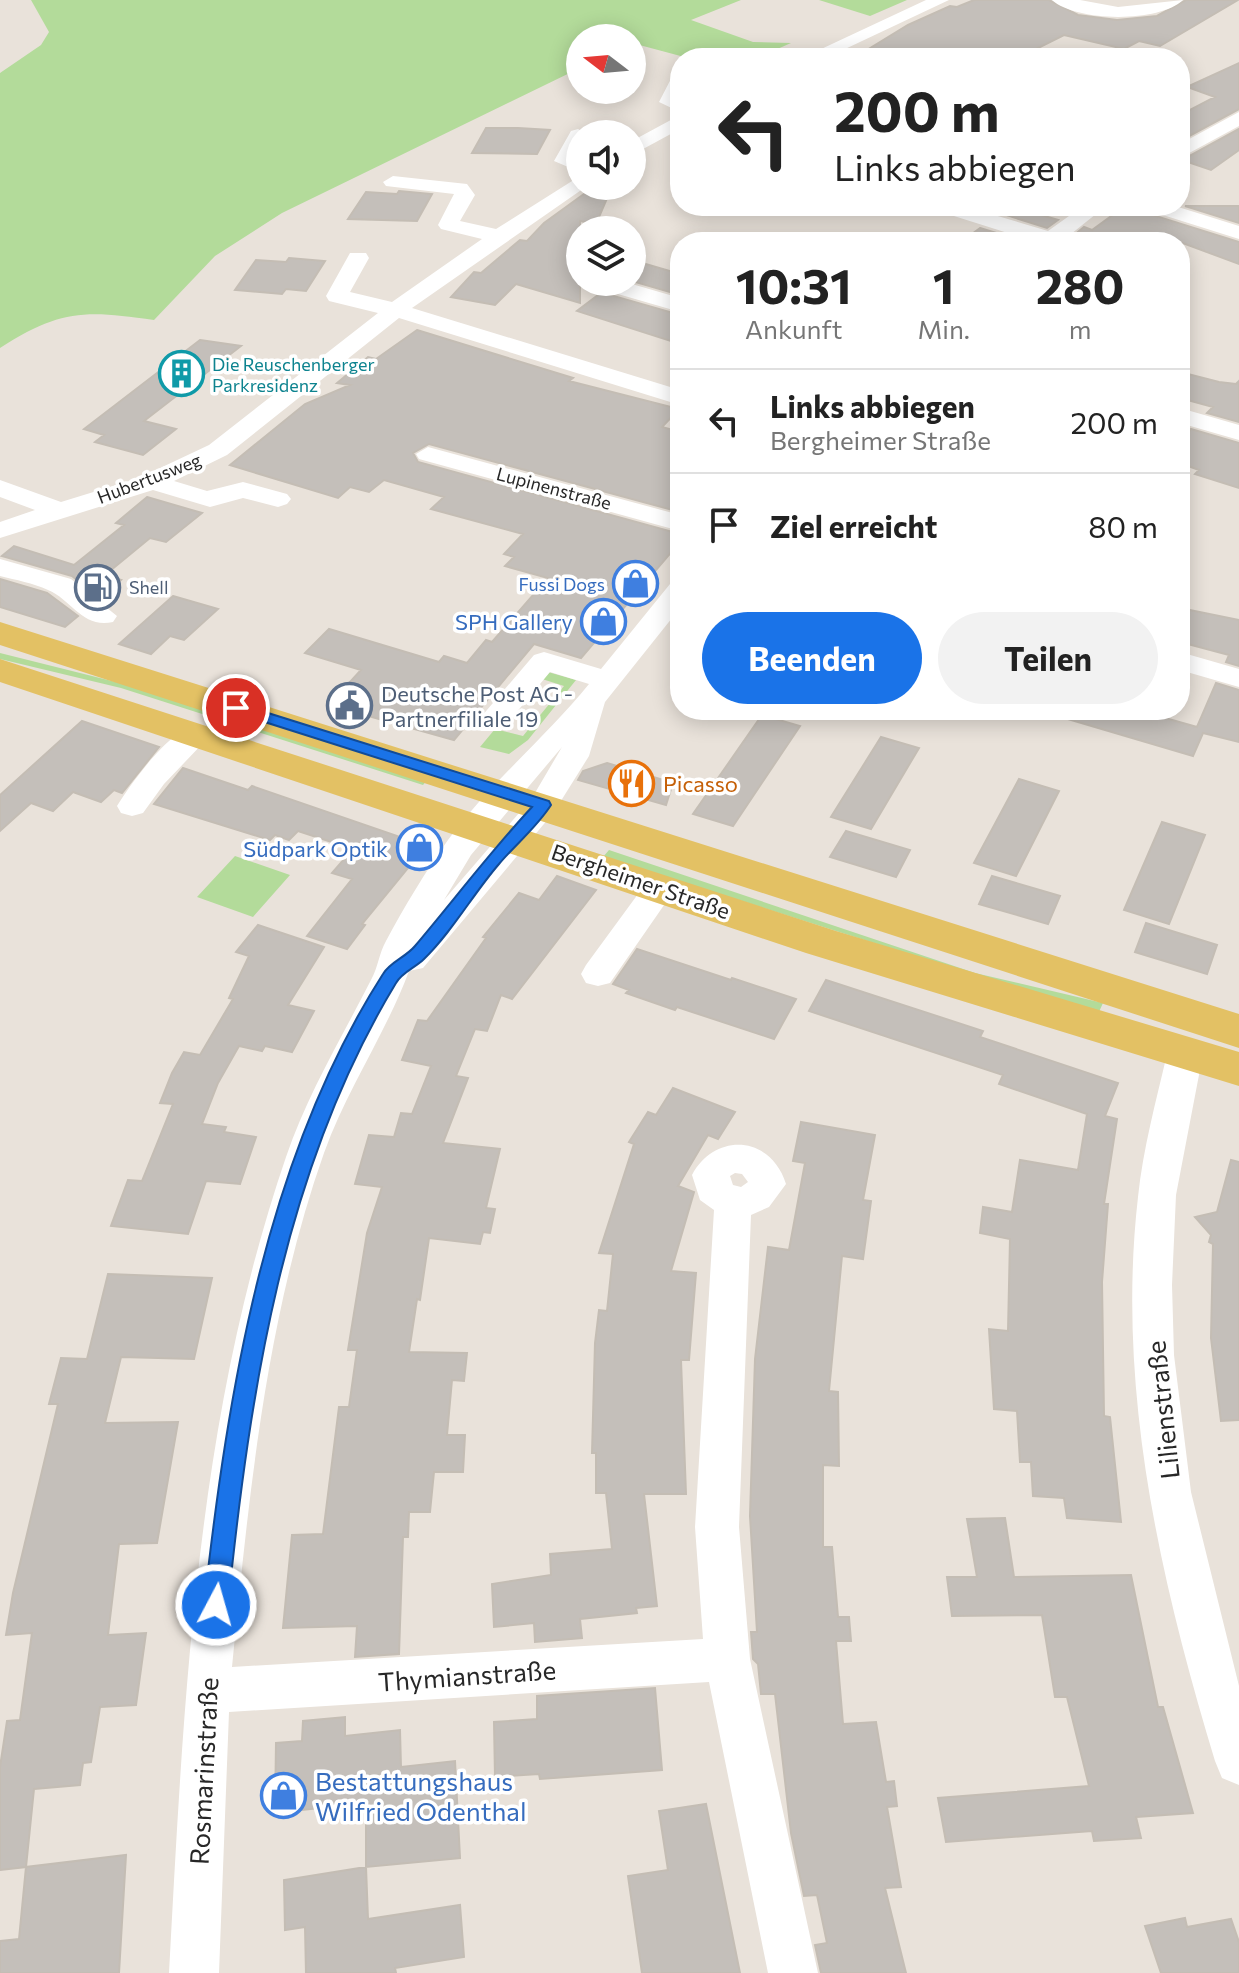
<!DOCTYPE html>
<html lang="de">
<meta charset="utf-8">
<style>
:root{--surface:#fff;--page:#f2f2f2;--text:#222;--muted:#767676;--line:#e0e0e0;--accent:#1a73e8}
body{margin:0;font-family:Commissioner,sans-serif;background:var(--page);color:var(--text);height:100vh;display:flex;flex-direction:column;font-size:30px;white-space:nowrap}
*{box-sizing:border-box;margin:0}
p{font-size:26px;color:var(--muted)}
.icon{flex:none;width:44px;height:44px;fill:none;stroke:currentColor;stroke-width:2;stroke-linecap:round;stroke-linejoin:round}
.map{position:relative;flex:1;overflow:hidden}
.drawer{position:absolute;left:670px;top:232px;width:520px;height:488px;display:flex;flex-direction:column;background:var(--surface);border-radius:32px;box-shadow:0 4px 20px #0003}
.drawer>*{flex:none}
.guide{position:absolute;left:670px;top:48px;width:520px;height:168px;border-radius:32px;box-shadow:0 4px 20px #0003;background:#fff;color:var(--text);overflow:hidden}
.needle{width:52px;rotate:286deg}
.controls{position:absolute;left:566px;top:24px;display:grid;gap:16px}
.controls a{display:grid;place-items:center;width:80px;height:80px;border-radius:50%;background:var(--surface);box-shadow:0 4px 20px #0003;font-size:40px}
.pin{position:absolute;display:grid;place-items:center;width:68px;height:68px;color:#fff;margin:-34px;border:4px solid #fff;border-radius:50%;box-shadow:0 2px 8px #0007}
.me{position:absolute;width:88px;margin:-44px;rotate:6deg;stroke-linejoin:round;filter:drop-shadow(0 0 6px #0008)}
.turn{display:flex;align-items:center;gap:28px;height:168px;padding:0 32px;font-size:36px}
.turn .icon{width:104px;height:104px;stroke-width:2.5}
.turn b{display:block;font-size:56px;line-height:68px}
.eta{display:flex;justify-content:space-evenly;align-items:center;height:136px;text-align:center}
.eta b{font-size:48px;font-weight:700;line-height:56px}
.cta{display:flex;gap:16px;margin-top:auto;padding:16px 32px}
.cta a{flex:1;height:92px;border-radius:48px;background:var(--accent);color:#fff;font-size:32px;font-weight:700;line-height:92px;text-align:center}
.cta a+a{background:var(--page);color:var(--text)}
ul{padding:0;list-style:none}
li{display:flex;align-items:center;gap:24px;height:104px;padding:0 32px;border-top:2px solid var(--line)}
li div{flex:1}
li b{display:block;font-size:30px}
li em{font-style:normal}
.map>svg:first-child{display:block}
.green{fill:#b3db9a}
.building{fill:#c4bfba;stroke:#c4bdb4;stroke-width:2}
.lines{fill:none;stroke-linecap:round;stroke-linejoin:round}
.minor{fill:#fff;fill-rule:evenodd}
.major{fill:#e3c164;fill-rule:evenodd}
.route{fill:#1a73e8;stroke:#114b97;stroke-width:2}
.labels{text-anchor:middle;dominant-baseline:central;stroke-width:7;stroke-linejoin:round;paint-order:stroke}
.far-culture-label{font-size:18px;fill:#0d838f;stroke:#fff;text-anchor:start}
.far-street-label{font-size:18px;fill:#272727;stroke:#fff}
.far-shop-label{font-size:18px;fill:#366cbe;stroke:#fff;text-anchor:end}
.far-service-label{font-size:18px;fill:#4e5e75;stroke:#fff;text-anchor:start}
.shop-label{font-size:22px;fill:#366cbe;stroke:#fff;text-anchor:end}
.service-label{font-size:22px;fill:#4e5e75;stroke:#fff;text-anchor:start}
.food-label{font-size:22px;fill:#c56008;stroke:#fff;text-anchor:start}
.street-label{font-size:22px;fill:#272727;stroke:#fff}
.near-street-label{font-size:26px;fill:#272727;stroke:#fff}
.near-shop-label{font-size:26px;fill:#366cbe;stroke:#fff;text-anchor:start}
</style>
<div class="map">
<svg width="1239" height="1973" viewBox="0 0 1239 1973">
<rect width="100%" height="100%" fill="#e9e2da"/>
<path class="green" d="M31 0H741L691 20 753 42 791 43 757 58H688L632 43V38H580V68L282 213 215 256 154 320C86 310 60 309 0 348V73L41 45 49 32Z
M819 0H907L870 16Z
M0 653 144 689 428 779 423 785 121 688 0 659Z
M548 672 576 680 528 740 509 754 480 747 495 729 523 736 564 686 542 679Z
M609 850 975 973 1103 1003 1098 1014 603 857Z
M235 856 290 875 253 917 197 897Z"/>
<path class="building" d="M974 0H1049L1078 15 1117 20 1157 16 1186 0H1238L1160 46 1139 41 1124 49 1064 35 1018 58H854L908 25 950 6 957 7Z
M1239 63V109L1180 141V115L1215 97 1187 87Z
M486 128H518L550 130 537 154 472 153Z
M1239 129V150L1211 170 1182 160Z
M399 191 432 194 417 221 348 219 366 192 397 194Z
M588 191 608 196 596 224 580 221V303L516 284 495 305 451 297 474 272 481 273 520 240 527 241 544 223Z
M1011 206 1058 220 1047 228 1000 213Z
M1125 206H1141L1146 213 1239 242V264L1180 242H1066L1084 227 1092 230Z
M1185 206H1239V223Z
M980 228 1026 242H961Z
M289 258 325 261 306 291 286 289 282 294 235 290 256 260 286 262Z
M632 260 680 274V295L632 281Z
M606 289 610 295 680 315V344L577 311Z
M417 330 573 378 569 381 679 409 662 427 680 432V512L429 444 413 453 418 462 680 534V542L581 658 534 644 454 740 329 705 361 670 305 653 329 629 439 662 444 656 467 663 486 640 492 642 548 578 505 566 514 557 504 554 523 534 431 509 444 497 384 480 369 492 350 487 338 498 230 465 305 404 350 385 337 383 368 357 376 359Z
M200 340 241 346 144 421 176 429 143 455 95 442 104 435 84 429Z
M1180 372 1219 382 1236 384 1239 381V422L1207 413 1213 407 1180 398Z
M1191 429 1239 443V488L1195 474 1199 470 1180 463V441Z
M147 497 202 513 166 542 150 538 105 575 121 580 99 598 72 576 2 556 14 546 74 565 124 525 116 523Z
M0 579 47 593 78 616 65 627 0 607Z
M173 596 218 609 184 640 170 636 151 654 119 644Z
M1180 608 1239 620V666L1226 662 1229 655 1180 642Z
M1216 683 1239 690V742L1203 733 1193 756 1061 717 1062 710H1137L1197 727Z
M762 715 800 726 733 826 693 814Z
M82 721 159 747 122 793 114 790 101 802 73 792 53 811 31 803 0 831V795Z
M881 737 919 748 871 829 831 817Z
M607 763 673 783 666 805 578 780 583 771Z
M183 768 248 790 252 786 426 846 362 924 365 925 347 949 307 936 352 879 332 873 353 849 298 831 289 840 275 835 270 840 154 804Z
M1019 779 1059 791 1016 876 974 863Z
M1162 822 1205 835 1169 924 1124 910Z
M846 831 910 850 896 877 830 857Z
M557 876 596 890 512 999 501 995 487 1031 475 1029 456 1076 468 1078 443 1143 500 1149 486 1208 495 1209 490 1233 483 1232 480 1244 429 1238 420 1300 417 1299 409 1352 467 1353 464 1381 452 1380 447 1435H465L463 1472H434L430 1512H409L408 1537H403L399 1654 355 1657 357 1626 283 1628 292 1535 323 1534 339 1407H349L357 1350H348L367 1233 382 1187 355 1184 369 1135 394 1137 401 1113 412 1114 431 1066 402 1060 418 1020 427 1021 486 938 483 937 519 893 539 900Z
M992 876 1060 896 1048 924 979 904Z
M1146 923 1217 945 1207 974 1135 952Z
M258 925 324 947 288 1005 314 1011 292 1052 265 1046 262 1051 239 1046 218 1083 202 1124 226 1127 224 1132 256 1137 240 1184 206 1181 188 1234 111 1226 128 1180 142 1181 173 1104 160 1103 172 1073 184 1052 200 1055 233 999 229 998 249 956 236 952Z
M637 949 731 980 732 978 796 999 774 1039 677 1007 675 1010 626 993 629 990 613 984Z
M826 980 983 1031 980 1037 1118 1083 1105 1116 1117 1119 1104 1204H1108L1102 1282 1104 1416 1110 1417 1121 1522 1067 1518 1064 1498 1033 1496 1031 1462H1020L1017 1411 994 1409 989 1329 1008 1331 1010 1239 980 1233 983 1207 1012 1212 1020 1160 1078 1170 1087 1114 999 1084 1003 1075 809 1011Z
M673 1088 735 1112 718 1139 708 1135 678 1186 694 1192 671 1271 696 1273 689 1360H681L686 1494H644L657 1606 636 1608 637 1613 580 1619 582 1638 535 1642 534 1623 494 1627 492 1584 551 1575 550 1554 612 1549 606 1493H596V1453H592L595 1343 599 1310 607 1311 613 1254 599 1253 634 1144 629 1142 648 1112 656 1115Z
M801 1122 875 1135 863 1200 871 1201 863 1259 842 1256 829 1391 838 1392 839 1466 823 1465V1547H832L838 1617H849L851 1641H836L843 1724 876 1722 886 1782 894 1781 897 1806 887 1807 901 1887 885 1888 906 1973H821L815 1945 827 1943 817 1895 804 1896 791 1833 775 1694H761L758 1664 753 1659 751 1632H757L750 1516 755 1359 768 1247 789 1250 805 1163 793 1161Z
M1231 1160 1239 1162V1420L1221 1421 1211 1338 1213 1244 1209 1242 1211 1235 1195 1217 1217 1212Z
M108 1274 212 1278 194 1359 121 1357 105 1423 178 1422 157 1543 119 1544 108 1635 146 1633 136 1705 100 1707 91 1762 83 1763 80 1785 34 1789 26 1867 0 1870V1767L7 1721 20 1720 32 1633 6 1635 13 1593 58 1404H49L61 1358 87 1359Z
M1005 1518 1014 1577 1131 1575 1158 1707H1163L1193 1813 1136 1817 1141 1838 1094 1841 1092 1831 946 1842 938 1798 1089 1786 1067 1697H1055L1042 1615 952 1616 947 1577H977L967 1519Z
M655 1688 662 1770 540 1779 539 1774 495 1777 494 1722 537 1719V1696Z
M345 1717V1736L400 1730 401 1767 455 1761 460 1858 366 1867V1803L275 1813 276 1743 302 1741 303 1721Z
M706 1804 740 1973H642L628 1876 668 1870 659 1811Z
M126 1855 119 1973H0V1941L19 1939 26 1867Z
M366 1867 368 1919 460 1905 464 1957 395 1968 396 1973H306L305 1927 285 1930 284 1880Z
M1185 1918 1187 1927 1231 1919 1239 1942V1973H1161L1145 1926Z"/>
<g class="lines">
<path class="minor" d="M926 0H949L826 58H802Z
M1052 0H1080L1118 7 1183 0C1159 23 1076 22 1052 0Z
M680 73V112L659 102 673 75Z
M1239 112V126L1180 158V144Z
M680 115V129L632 155V141Z
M578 129 587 134H580V150L575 158 580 160V172L554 161 571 131Z
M393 176 467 184 475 195 460 221 496 229 580 176V186H587L412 308 680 390V405L399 318 227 455 174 481 207 491 243 482 287 494 291 499 287 504 278 507 243 498 210 507 153 490 0 538V522L35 510 0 497V480L61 502 139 478 209 445 378 313 329 301 326 296 350 253H366L369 258 350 292 392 302 482 239 441 229 438 225 454 194 386 186 383 182Z
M932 206H964L1048 231 1083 206H1106L1061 242H1036L935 210Z
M1144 206H1175L1239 226V239L1147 210Z
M613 282H625L680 298V312L611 292 608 287Z
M1180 408 1239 425V440L1180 423Z
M428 447 680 515V531L419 459 416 454Z
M0 559 71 579 117 616 113 622C83 629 72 600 48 590 33 583 16 580 0 576Z
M680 582V608L605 702 589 756 554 812 423 968 409 971C386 1033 347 1089 324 1153 266 1317 249 1495 232 1667L703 1639 695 1527 714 1210 700 1200 692 1175C715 1132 771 1135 786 1184L769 1207 751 1215 739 1527 750 1659 818 1973H768L709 1682 229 1712 219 1973H169C184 1698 196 1420 286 1157 307 1095 341 1039 371 980 378 968 379 953 386 941 404 907 426 871 448 840 490 783 545 738 589 684L550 672 501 731H481L476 724 481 717 534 655 544 652 601 669 670 584ZM562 747 532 798 444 900 471 855ZM735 1173 742 1174 748 1182 741 1187 733 1185 730 1176Z
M1180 652 1239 669V687L1180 670Z
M195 725 205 727 210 734 205 741 164 784 143 813 132 816 121 813 117 806C132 782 168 732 195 725Z
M660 876 671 879 676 887 671 895 610 983 598 986 586 983 581 974 586 965 649 879Z
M1185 1041 1197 1045 1203 1054 1176 1195 1172 1285 1174 1355 1191 1492 1239 1686V1785L1222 1778 1215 1761C1160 1579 1116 1389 1138 1197 1143 1149 1156 1101 1167 1054L1173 1045Z"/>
<path class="major" d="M0 622 1239 1014V1048L0 645Z
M0 659 836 931 1239 1052V1086L806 953 0 682Z"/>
</g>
<path class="route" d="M236 703 549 801 551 805C537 827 516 844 499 864 473 894 452 932 424 959 415 968 402 972 396 983 283 1169 250 1392 228 1605L224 1613 216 1616 208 1613 204 1605C228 1391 265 1158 383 974 390 962 406 957 415 946 454 900 490 852 532 807L230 711V704Z"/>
<defs>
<symbol id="building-ring" viewBox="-11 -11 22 22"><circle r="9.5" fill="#fff" stroke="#0f9aa8" stroke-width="1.5"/><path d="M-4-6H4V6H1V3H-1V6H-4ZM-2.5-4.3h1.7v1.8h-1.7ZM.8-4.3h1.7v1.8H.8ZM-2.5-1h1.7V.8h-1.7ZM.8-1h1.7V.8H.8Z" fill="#0f9aa8"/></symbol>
<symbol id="shop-ring" viewBox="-11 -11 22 22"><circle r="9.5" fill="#fff" stroke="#3f7fe0" stroke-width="1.5"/><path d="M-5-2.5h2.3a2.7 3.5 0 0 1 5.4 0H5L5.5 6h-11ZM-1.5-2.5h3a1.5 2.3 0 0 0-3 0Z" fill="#3f7fe0"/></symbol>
<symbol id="fuel-ring" viewBox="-11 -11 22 22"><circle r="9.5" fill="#fff" stroke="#5c6f8a" stroke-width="1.5"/><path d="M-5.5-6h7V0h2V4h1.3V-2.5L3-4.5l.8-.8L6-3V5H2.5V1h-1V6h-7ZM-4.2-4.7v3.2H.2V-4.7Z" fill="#5c6f8a"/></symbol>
<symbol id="civic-ring" viewBox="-11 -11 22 22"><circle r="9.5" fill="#fff" stroke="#5c6f8a" stroke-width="1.5"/><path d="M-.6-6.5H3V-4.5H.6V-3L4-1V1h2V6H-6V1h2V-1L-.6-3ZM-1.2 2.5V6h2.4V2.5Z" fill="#5c6f8a"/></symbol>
<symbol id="restaurant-ring" viewBox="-11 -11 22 22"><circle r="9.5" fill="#fff" stroke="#e8710a" stroke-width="1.5"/><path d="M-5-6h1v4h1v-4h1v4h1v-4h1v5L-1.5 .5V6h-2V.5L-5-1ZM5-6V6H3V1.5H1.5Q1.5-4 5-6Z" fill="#e8710a"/></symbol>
</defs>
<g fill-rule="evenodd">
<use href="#building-ring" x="156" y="348" width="51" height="51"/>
<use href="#shop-ring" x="610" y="558" width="51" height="51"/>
<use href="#fuel-ring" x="72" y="562" width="51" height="51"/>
<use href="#shop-ring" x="578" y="596" width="51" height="51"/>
<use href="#civic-ring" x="324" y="680" width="51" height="51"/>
<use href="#restaurant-ring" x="606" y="758" width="51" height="51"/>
<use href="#shop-ring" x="394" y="822" width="51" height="51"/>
<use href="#shop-ring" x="258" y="1770" width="51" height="51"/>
</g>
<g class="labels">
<g class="far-culture-label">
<text x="212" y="364">Die Reuschenberger<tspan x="212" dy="21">Parkresidenz</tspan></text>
</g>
<g class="far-street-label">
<text transform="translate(149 478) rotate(-21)">Hubertusweg</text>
<text transform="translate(554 488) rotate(15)">Lupinenstraße</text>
</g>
<g class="far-shop-label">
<text x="605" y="584">Fussi Dogs</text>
</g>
<g class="far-service-label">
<text x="129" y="587">Shell</text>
</g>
<g class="shop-label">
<text x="573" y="621">SPH Gallery</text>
<text x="388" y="848">Südpark Optik</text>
</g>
<g class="service-label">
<text x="381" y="693">Deutsche Post AG -<tspan x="381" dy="25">Partnerfiliale 19</tspan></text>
</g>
<g class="food-label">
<text x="663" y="783">Picasso</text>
</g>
<g class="street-label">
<text transform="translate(641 881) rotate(19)">Bergheimer Straße</text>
</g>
<g class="near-street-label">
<text transform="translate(1162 1410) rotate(-96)">Lilienstraße</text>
<text transform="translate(467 1675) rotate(-4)">Thymianstraße</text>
<text transform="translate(203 1771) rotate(-87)">Rosmarinstraße</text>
</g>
<g class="near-shop-label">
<text x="315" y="1780">Bestattungshaus<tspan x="315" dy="30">Wilfried Odenthal</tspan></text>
</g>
</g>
</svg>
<div class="controls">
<a><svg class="needle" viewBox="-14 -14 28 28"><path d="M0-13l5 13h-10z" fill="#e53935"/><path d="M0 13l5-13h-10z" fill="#767676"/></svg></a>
<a><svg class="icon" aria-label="sound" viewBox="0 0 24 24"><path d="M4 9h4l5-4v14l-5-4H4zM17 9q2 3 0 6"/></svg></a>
<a><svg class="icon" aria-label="layers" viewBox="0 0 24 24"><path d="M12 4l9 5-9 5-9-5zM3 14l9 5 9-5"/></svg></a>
</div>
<div class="pin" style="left:236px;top:708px;background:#d93025"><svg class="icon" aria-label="arrive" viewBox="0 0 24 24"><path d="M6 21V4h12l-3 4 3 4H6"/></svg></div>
<svg class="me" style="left:216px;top:1605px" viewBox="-20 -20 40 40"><circle r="17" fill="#1a73e8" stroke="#fff" stroke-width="3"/><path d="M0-11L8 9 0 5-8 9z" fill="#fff"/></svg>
<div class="guide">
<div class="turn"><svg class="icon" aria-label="left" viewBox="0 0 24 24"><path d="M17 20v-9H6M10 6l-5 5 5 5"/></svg><div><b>200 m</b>Links abbiegen</div></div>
</div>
<section class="drawer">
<div class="eta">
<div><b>10:31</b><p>Ankunft</p></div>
<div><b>1</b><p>Min.</p></div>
<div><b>280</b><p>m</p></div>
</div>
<ul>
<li><svg class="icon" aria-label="left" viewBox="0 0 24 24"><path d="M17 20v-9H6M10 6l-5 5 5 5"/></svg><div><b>Links abbiegen</b><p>Bergheimer Straße</p></div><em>200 m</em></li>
<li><svg class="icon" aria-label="arrive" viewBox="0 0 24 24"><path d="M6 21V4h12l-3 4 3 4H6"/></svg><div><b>Ziel erreicht</b></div><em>80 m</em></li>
</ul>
<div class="cta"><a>Beenden</a><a>Teilen</a></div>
</section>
</div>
